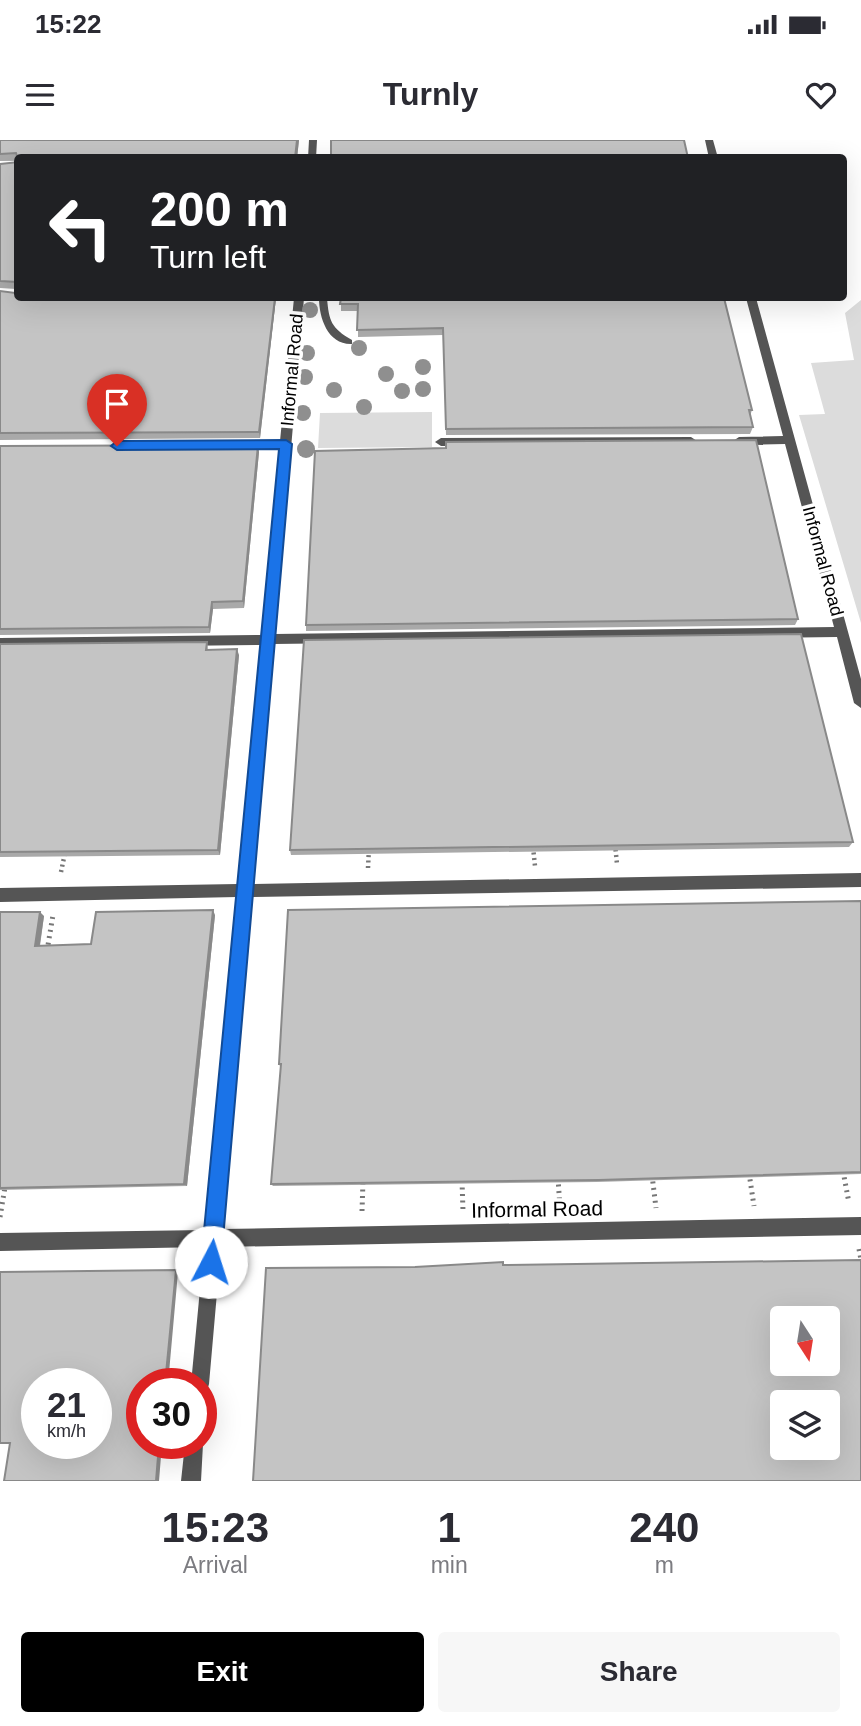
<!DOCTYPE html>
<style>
:root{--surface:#fff;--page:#f7f7f7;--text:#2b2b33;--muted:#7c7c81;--accent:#000}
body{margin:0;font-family:Helvetica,sans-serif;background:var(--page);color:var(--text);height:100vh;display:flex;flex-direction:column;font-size:26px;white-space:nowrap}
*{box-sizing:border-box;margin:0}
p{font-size:23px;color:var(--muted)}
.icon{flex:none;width:38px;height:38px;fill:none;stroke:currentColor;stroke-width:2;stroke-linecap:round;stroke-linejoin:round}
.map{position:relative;height:1341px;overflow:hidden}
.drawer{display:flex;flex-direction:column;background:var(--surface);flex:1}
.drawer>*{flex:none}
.guide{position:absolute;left:14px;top:14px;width:833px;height:147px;border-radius:7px;box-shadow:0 7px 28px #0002;background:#202124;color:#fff;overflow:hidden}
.needle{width:46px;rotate:168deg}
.fabs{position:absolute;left:770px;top:1166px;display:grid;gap:14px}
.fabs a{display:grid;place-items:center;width:70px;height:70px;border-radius:7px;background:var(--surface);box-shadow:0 7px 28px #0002;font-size:35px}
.speed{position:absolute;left:21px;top:1228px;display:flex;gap:14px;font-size:35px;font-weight:700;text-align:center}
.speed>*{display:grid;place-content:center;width:91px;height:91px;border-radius:50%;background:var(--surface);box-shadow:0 7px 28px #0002;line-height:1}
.speed small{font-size:18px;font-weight:400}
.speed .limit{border:10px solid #d22;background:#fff;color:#111}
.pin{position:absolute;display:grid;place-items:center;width:60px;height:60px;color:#fff;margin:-72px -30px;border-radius:50% 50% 50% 0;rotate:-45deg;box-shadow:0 0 7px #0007}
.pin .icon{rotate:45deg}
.me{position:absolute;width:77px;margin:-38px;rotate:5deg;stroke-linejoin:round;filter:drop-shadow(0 0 5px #0008)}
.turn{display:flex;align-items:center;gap:24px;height:147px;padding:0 21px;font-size:32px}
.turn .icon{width:91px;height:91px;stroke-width:2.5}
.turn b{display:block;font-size:49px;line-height:60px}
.eta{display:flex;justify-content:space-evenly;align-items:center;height:119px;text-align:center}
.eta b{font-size:42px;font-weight:700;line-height:49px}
.primary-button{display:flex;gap:14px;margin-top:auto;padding:14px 21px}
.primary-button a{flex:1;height:80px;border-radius:7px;background:var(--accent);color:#fff;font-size:28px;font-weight:700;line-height:80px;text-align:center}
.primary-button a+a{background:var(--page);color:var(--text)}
.status{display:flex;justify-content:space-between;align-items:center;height:49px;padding:0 35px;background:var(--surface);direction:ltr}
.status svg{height:19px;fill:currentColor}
header{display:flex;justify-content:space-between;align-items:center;height:91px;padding:0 21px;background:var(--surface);font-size:32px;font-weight:700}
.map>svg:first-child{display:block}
.green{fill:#dcdcdc}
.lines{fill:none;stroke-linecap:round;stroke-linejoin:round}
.path-far1{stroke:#777;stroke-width:4.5;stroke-dasharray:2 3.5;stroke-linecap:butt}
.path{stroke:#777;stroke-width:5;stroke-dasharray:2 4.5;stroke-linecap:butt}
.service{fill:#555;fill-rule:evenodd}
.minor{fill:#555;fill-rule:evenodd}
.tree{fill:#8f8f8f}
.wall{fill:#a9a9a9}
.shaded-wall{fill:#898989}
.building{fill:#c4c4c4;stroke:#898989;stroke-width:2;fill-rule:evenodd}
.route{fill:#1a73e8;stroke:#114b97;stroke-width:2}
.labels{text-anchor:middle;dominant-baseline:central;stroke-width:7;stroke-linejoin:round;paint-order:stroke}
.street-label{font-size:18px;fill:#000;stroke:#fff}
.near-street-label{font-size:21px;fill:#000;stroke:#fff}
</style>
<div class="status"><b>15:22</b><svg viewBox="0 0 49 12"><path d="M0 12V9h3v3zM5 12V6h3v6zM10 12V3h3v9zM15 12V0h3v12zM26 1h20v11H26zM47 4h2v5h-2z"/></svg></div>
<header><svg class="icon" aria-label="menu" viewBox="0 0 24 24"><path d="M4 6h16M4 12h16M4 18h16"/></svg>Turnly<svg class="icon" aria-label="heart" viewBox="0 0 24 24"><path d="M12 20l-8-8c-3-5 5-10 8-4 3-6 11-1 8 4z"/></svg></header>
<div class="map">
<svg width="861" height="1341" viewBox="0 0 861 1341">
<rect width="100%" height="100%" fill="#fff"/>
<path class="green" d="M861 160V483L799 275 825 274 811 223 854 220 845 173Z
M432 272V307L318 308 320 273Z"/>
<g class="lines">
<path class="path-far1" d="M615 704 617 724
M533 707 535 726
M368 728 369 708
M61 732 65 713"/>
<path class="path" d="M47 811 53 775
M843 1031 849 1063
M749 1033 754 1066
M652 1035 656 1068
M558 1038 560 1068
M462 1041 463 1071
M362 1071 363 1041
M0 1077 5 1047
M859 1109 861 1120"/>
<path class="service" d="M319 158H327C329 181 331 188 352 200V204C328 205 319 178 319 158Z"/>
<path class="minor" d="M309 0H317L316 18H308Z
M705 0H713L718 18H709Z
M294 158H304L275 494 834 487 785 304 739 305 733 301 739 297 783 296 746 158H756L861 539V568L854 563 837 497 274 504 253 744 861 733V747L252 757 223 1089 861 1077V1095L221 1107 209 1244 207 1251 201 1253V1244H191L204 1107 0 1111V1093L205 1090 237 757 0 762V748L238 744 261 505 0 508V498L262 495 280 309H193L187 305 193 301H280Z
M691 297 697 301 691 305 441 306 435 302 441 298Z
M201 1299 203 1304 201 1341H181L185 1304H201Z"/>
</g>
<g class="tree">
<circle cx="310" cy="170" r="8"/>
<circle cx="359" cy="208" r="8"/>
<circle cx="307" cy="213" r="8"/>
<circle cx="423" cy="227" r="8"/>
<circle cx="386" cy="234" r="8"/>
<circle cx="305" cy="237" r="8"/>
<circle cx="423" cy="249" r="8"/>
<circle cx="334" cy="250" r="8"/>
<circle cx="402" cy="251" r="8"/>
<circle cx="364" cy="267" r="8"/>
<circle cx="303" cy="273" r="8"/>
<circle cx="306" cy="309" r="9"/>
</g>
<path class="wall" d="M0 0H299L297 18 0 21Z
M18 22V158H276L260 298 0 300V151L15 153 16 149 0 148V24Z
M341 158 752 270 750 276 753 287 750 294 446 295 443 195 358 197V171H341Z
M0 306 259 312 244 468 213 469 210 493 0 495Z
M446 308 798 479 795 485 306 491V485Z
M207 502 208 510 239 515 220 715 0 717V504Z
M853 702 849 707 291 715 290 710Z
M861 761V1034L597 1042 273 1046 271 1044 281 928 279 924Z
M0 772 44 776 40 806 91 804 215 775 187 1046 0 1050Z"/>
<path class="shaded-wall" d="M297 0H299L297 18H295Z
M275 158H276L260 298 259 292Z
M258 305 259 312 244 468 243 461Z
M212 462 213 469 210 493 209 487Z
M237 509 239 515 220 715 218 710Z
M213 770 215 775 187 1046 184 1044Z
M40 772 44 776 39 810 35 806Z
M176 1130 178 1132 168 1244H165Z
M159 1304H162L159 1341H156Z"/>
<path class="building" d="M0 0H297L295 18H18V19L16 13 0 14Z
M331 0H684L688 18H331Z
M18 22V158H275L259 292 0 293V151L15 153 17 142 0 141V24Z
M341 158H724L752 270H749L753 287 446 289 443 188 357 190 358 164H340Z
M756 300 798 479 306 485 315 311 446 308V302Z
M258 305 243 461 212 462 209 487 0 489V306Z
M801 494 853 702 290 710 304 500Z
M207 502 206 510 237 509 218 710 0 712V504Z
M861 761V1032L599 1040 271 1044 281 924H279L288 770Z
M213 770 184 1044 0 1048V772H40L35 806 91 804 96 772Z
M861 1120V1341H253L266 1128 415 1127 503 1122V1125ZM782 1178H828V1223H782ZM782 1262H828V1307H782Z
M176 1130 165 1244H142V1304H159L156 1341H4L10 1303H0V1132ZM37 1244H96V1304H37Z"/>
<path class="route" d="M286 300 292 304 221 1122 218 1129 211 1132 204 1129 201 1122 279 309 117 310 111 306 117 301Z"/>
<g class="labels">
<g class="street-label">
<text transform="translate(292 230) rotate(-85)">Informal Road</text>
<text transform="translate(823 421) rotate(75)">Informal Road</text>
</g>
<g class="near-street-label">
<text transform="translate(537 1069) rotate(-1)">Informal Road</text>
</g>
</g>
</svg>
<div class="fabs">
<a><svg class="needle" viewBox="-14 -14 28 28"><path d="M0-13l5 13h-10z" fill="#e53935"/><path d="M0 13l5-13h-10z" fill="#7c7c81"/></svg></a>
<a><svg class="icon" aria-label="layers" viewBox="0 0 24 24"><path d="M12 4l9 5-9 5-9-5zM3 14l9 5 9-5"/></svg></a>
</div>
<div class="speed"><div>21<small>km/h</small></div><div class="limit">30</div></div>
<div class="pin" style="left:117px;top:306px;background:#d93025"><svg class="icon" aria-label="arrive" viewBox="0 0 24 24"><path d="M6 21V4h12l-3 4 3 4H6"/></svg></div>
<svg class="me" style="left:211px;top:1122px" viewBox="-20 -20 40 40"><circle r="19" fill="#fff"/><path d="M0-13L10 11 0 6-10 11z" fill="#1a73e8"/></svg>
<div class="guide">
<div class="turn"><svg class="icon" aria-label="left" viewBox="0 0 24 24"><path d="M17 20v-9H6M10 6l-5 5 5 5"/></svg><div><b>200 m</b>Turn left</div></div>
</div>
</div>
<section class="drawer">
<div class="eta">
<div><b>15:23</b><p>Arrival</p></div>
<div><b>1</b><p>min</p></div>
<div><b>240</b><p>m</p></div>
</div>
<div class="primary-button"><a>Exit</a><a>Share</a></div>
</section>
